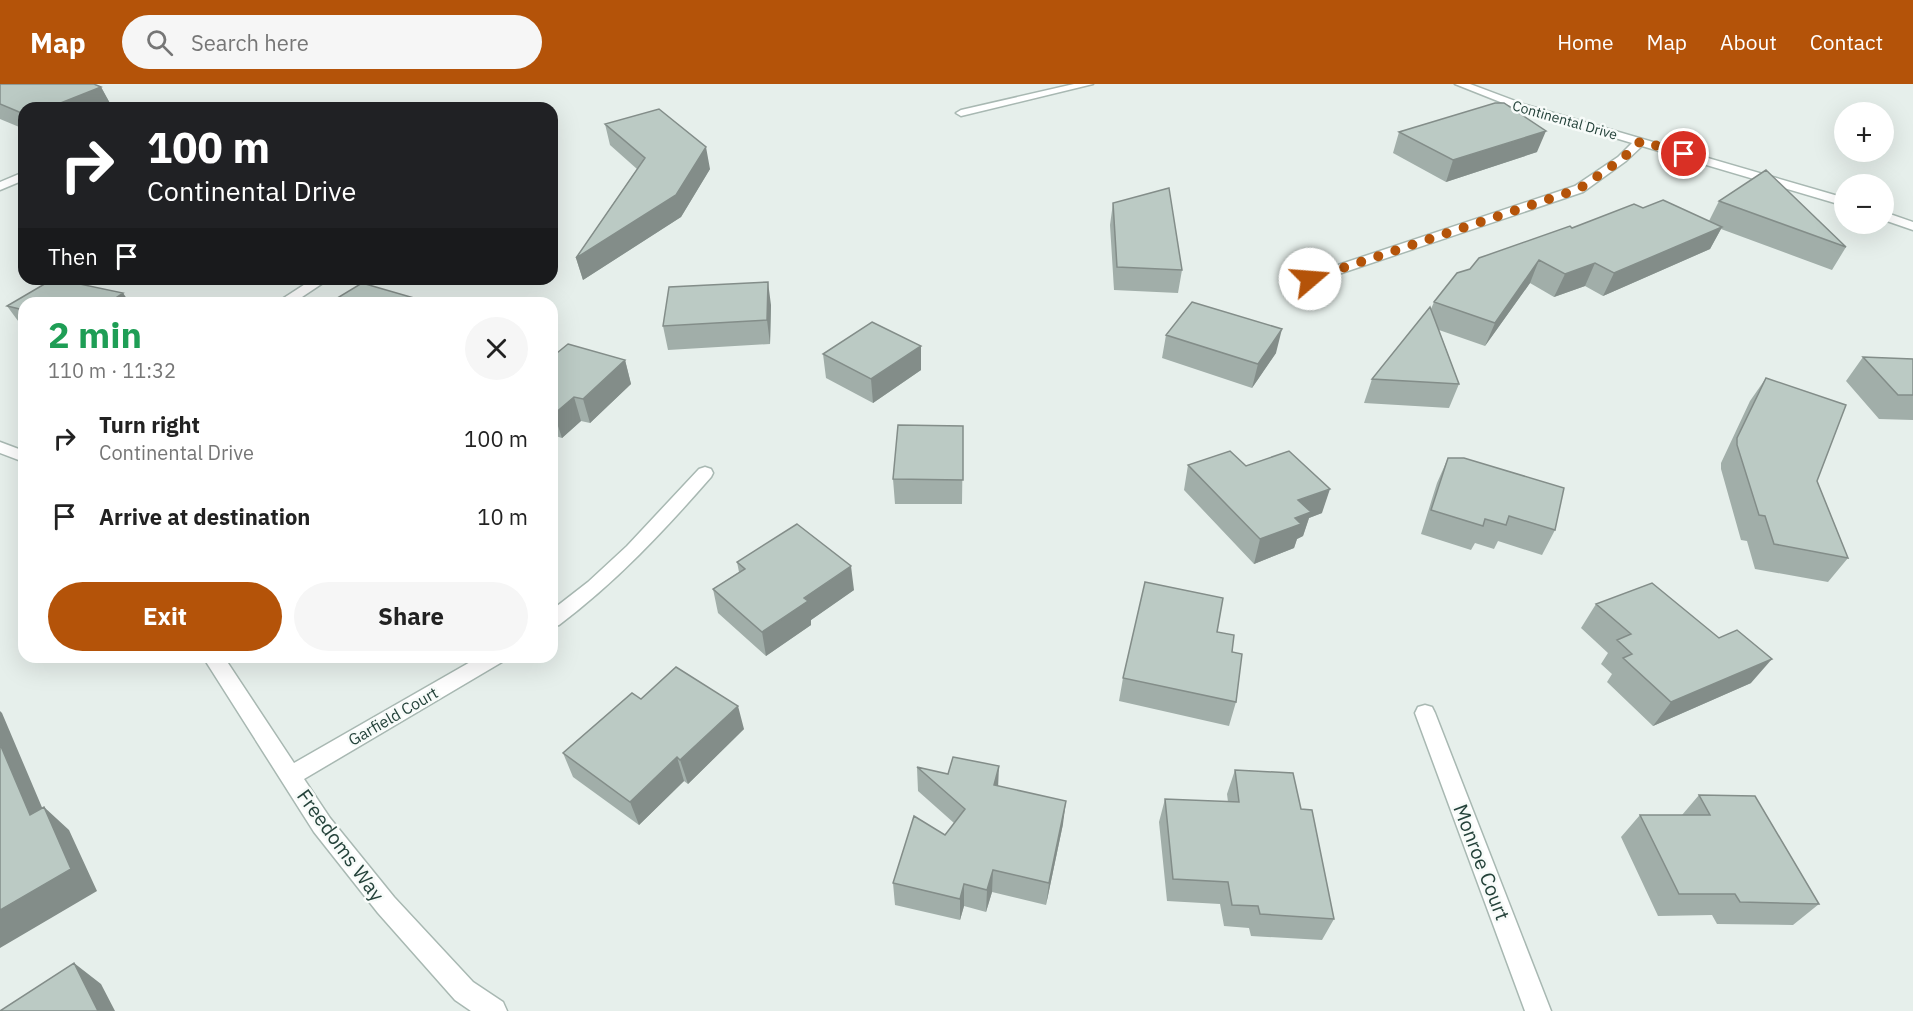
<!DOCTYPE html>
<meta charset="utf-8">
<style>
:root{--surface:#fff;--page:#f6f6f6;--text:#222;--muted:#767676;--accent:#b45309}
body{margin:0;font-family:"IBM Plex Sans",sans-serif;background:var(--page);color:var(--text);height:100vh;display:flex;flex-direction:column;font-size:22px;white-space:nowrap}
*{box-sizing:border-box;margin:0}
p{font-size:20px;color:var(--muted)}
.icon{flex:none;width:33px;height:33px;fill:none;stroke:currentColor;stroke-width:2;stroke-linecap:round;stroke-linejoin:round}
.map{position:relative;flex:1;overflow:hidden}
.panel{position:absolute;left:18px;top:213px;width:540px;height:366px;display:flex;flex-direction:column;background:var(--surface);border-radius:18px;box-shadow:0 6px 24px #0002}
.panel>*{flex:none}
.top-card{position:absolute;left:18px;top:18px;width:540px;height:183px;border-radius:18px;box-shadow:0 6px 24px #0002;background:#202124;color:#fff;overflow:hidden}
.buttons{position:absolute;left:1834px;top:18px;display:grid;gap:12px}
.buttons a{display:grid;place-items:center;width:60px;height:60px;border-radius:50%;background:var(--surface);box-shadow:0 6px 24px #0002;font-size:30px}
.pin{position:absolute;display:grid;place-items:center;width:51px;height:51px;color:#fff;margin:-26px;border:3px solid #fff;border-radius:50%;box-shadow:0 2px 6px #0007}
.me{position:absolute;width:66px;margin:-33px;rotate:72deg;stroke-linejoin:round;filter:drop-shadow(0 0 4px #0008)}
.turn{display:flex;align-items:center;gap:21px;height:126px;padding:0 30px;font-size:27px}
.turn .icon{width:78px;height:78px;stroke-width:2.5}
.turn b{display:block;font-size:42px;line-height:51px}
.then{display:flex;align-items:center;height:57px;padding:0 30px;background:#0003;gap:12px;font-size:22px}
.round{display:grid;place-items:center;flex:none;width:63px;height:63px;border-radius:32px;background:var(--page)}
.headline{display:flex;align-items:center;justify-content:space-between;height:102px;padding:0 30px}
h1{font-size:36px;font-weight:700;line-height:45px;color:#1e9e55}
.action{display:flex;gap:12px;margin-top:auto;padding:12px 30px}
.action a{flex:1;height:69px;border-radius:36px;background:var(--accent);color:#fff;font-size:24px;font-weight:700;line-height:69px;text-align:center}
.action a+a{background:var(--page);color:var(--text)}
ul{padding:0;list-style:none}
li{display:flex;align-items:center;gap:18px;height:78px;padding:0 30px}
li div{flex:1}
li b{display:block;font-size:22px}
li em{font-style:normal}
header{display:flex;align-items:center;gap:36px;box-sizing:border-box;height:84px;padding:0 30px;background:var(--accent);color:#fff}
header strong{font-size:28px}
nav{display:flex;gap:33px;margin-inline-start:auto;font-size:21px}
.search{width:420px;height:54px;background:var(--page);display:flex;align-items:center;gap:15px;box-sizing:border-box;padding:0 21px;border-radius:33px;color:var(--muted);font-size:22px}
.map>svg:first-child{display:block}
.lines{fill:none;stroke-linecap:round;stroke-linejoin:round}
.minor-casing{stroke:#a8b8b2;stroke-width:3}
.minor{fill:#fff;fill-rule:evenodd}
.wall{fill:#a1aea9}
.shaded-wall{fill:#838d89}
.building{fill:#bbcac4;stroke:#838d89;stroke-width:1.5}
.route{stroke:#b45309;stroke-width:10;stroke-dasharray:0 18}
.labels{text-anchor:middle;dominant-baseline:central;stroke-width:5;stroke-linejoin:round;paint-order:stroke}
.far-street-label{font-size:14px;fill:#24423a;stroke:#f7fbf9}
.street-label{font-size:16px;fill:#24423a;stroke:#f7fbf9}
.near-street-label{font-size:20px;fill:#24423a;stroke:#f7fbf9}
</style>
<header>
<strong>Map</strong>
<div class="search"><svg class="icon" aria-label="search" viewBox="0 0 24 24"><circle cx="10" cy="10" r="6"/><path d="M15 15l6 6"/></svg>Search here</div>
<nav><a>Home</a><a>Map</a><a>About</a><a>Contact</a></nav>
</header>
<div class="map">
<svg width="1913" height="927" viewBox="0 0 1913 927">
<rect width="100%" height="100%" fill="#e6efeb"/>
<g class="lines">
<defs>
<path id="minor" d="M1074 0H1093L961 32 956 29 961 26Z
M1455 0H1470L1526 21 1845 114V122L1642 62 1626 77 1583 108 1315 198H1305L1303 195 1305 192 1575 102 1618 73 1632 59 1518 25Z
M24 88V96L0 106V98Z
M1884 128 1913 138V146L1884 136Z
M313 195H329L293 219H276Z
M0 358 24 367V378L0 369Z
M705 383 711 385 713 389 711 393C664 447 616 498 559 541L552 543V526L588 498 627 462 699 385Z
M203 573H224L294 679 479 573H505L502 578 304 695 330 734 394 813 473 898 503 918 507 927H471L455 916 378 829 314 748Z
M1425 621 1432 623 1435 629 1551 927H1525L1415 629 1418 623Z"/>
</defs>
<use href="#minor" class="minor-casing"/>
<use href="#minor" class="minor"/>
</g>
<path class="wall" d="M0 0 101 3 112 23 109 24H24V45L0 35Z
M605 40 710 85 681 133 583 196 576 174 637 85 610 61Z
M1399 48 1537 68 1446 98 1393 69Z
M1719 117 1846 163 1832 186 1721 145 1710 165 1603 212 1585 202 1554 213 1530 199 1485 262 1439 246 1459 300 1449 324 1364 319 1372 295 1431 225 1434 218 1572 144 1643 124 1709 137Z
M1113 119 1182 186 1178 209 1114 206 1110 141Z
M24 219V245L7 222Z
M771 221 770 260 668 266 663 242Z
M1166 251 1276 269 1252 304 1162 274Z
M921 262V286L873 319 826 294 823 270Z
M552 273 625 276 631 300 590 339 581 337 562 354 552 351Z
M1863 273 1913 275V336L1879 335 1846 297Z
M1766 294 1817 397 1848 474 1828 498 1755 485 1747 457 1741 456 1721 385V379L1750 317Z
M963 342 962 420H895L893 395Z
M1448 374 1555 446 1542 471 1498 457 1494 465 1475 459 1471 466 1421 450 1437 399Z
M1188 381 1246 382 1322 429 1309 434 1303 452 1297 455 1294 464 1254 480 1184 406Z
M737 478 854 506 811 536V541L766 572 718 529 713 505 739 488Z
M1596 520 1751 599 1653 642 1607 598 1612 590 1601 580 1608 569 1581 544Z
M1217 548 1232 568 1236 618 1229 642 1119 617 1123 594Z
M641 615 744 645 688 700 684 697 639 741 573 693 563 669Z
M917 683 998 702 1063 740 1046 821 992 808 986 828 964 822 960 836 895 821 893 799 945 751 954 739 918 707Z
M1235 686 1301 725 1334 835 1322 856 1251 852 1249 844 1224 842 1220 820 1167 817 1159 738 1165 715 1228 718 1227 710Z
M1699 711 1819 820 1793 841 1717 840 1712 831 1658 832 1621 753 1640 731H1682Z"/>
<path class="shaded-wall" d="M101 3 112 23 109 24H48Z
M1546 47 1537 68 1446 98 1453 76Z
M706 63 710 85 681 133 583 196 576 174Z
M1722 143 1710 165 1603 212 1614 189Z
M1539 176 1530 199 1485 262 1495 239Z
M1595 179 1585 202 1554 213 1565 190Z
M768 198 771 221 770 260 767 236Z
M123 209 130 219H108Z
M414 214 416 219H406Z
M1282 245 1276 269 1252 304 1258 280Z
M921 262V286L873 319 871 295Z
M625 276 631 300 590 339 583 315Z
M574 313 581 337 562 354 554 330Z
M1330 405 1322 429 1309 434 1303 452 1297 455 1294 464 1254 480 1260 455 1298 416Z
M851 482 854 506 811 536V541L766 572 762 548 804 514Z
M1772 575 1751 599 1653 642 1671 618Z
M738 622 744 645 688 700 680 676Z
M0 627 2 629 55 754 30 731 0 660Z
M677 673 684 697 639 741 630 718Z
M999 682 998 705 994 701Z
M1066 717 1063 740 1046 821 1049 799Z
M44 723 69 746 97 807 0 864V826Z
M993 786 992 808 986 828 987 806Z
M964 800V822L960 836V815Z
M74 879 101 900 115 927H98Z"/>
<path class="building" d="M0 0H94L101 3 48 24H24V30L0 20Z
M1495 19H1504L1546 47 1453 76 1399 48Z
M659 25 706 63 676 111 576 174 645 74 605 40Z
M1766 86 1846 163 1719 117Z
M1169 104 1182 186 1117 183 1113 119Z
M1663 116 1722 143 1614 189 1595 179 1565 190 1539 176 1495 239 1434 218 1457 189 1470 185 1479 174 1570 142 1572 144 1634 120 1643 124Z
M53 195H56L123 209 108 219H24V226L7 222Z
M768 198 767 236 663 242 669 203Z
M362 199 414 214 406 219H329Z
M1192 218 1282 245 1258 280 1166 251Z
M1430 223 1459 300 1372 295Z
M872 238 921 262 871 295 823 270Z
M568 260 625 276 583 315 574 313 554 330H552V273Z
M1863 273 1913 275V311H1898Z
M1766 294 1846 321 1817 397 1848 474 1774 460 1765 432 1759 431 1737 361V354Z
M898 341 963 342V396L893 395Z
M1230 367 1246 382 1289 367 1330 405 1298 416 1311 428 1295 434 1301 440 1260 455 1188 381Z
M1448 374H1464L1564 404 1555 446 1509 432 1506 441 1485 435 1483 442 1431 426Z
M797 440 851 482 804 514 808 517 762 548 713 505 745 485 737 478Z
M1145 498 1223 514 1217 548 1234 551 1232 568 1242 570 1236 618 1123 594Z
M1652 499 1719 554 1737 546 1772 575 1671 618 1623 574 1632 570 1617 556 1631 550 1596 520Z
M676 583 738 622 680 676 677 673 630 718 563 669 632 609 641 615Z
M0 660 30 731 44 723 71 785 0 826Z
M953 673 999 682 994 701 1066 717 1049 799 993 786 987 806 964 800 960 815 893 799 914 732 945 751 965 725 917 683 948 690Z
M1235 686 1293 689 1301 725 1312 726 1334 835 1260 830 1258 822 1232 821 1228 798 1173 795 1165 715 1239 718Z
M1699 711 1755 712 1819 820 1740 818 1735 810H1679L1640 731H1710Z
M74 879 98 927H0Z"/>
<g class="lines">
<path class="route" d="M1310 195 1579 105 1622 75 1641 57 1684 70"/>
</g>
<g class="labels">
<g class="far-street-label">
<text transform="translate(1565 36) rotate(16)">Continental Drive</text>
</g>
<g class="street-label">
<text transform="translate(393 632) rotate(-30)">Garfield Court</text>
</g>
<g class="near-street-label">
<text transform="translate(341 761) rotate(54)">Freedoms Way</text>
<text transform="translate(1482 778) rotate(69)">Monroe Court</text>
</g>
</g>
</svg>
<div class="buttons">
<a>+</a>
<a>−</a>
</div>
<div class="pin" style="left:1684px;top:70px;background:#d93025"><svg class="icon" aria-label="arrive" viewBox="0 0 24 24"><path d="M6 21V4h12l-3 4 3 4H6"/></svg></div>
<svg class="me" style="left:1310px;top:195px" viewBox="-20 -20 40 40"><circle r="19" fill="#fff"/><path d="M0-13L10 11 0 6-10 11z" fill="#b45309"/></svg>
<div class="top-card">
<div class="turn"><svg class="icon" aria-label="right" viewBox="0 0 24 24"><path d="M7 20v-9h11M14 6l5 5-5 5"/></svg><div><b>100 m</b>Continental Drive</div></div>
<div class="then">Then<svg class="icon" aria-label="arrive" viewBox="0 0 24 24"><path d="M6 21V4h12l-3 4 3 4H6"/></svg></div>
</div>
<section class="panel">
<div class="headline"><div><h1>2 min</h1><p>110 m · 11:32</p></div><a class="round"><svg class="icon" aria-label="close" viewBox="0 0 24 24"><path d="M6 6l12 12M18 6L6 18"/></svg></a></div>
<ul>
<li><svg class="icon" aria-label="right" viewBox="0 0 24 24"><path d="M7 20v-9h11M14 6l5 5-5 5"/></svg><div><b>Turn right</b><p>Continental Drive</p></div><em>100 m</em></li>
<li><svg class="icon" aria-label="arrive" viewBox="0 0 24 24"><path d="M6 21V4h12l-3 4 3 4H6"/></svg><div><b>Arrive at destination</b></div><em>10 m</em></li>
</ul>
<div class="action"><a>Exit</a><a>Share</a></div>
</section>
</div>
